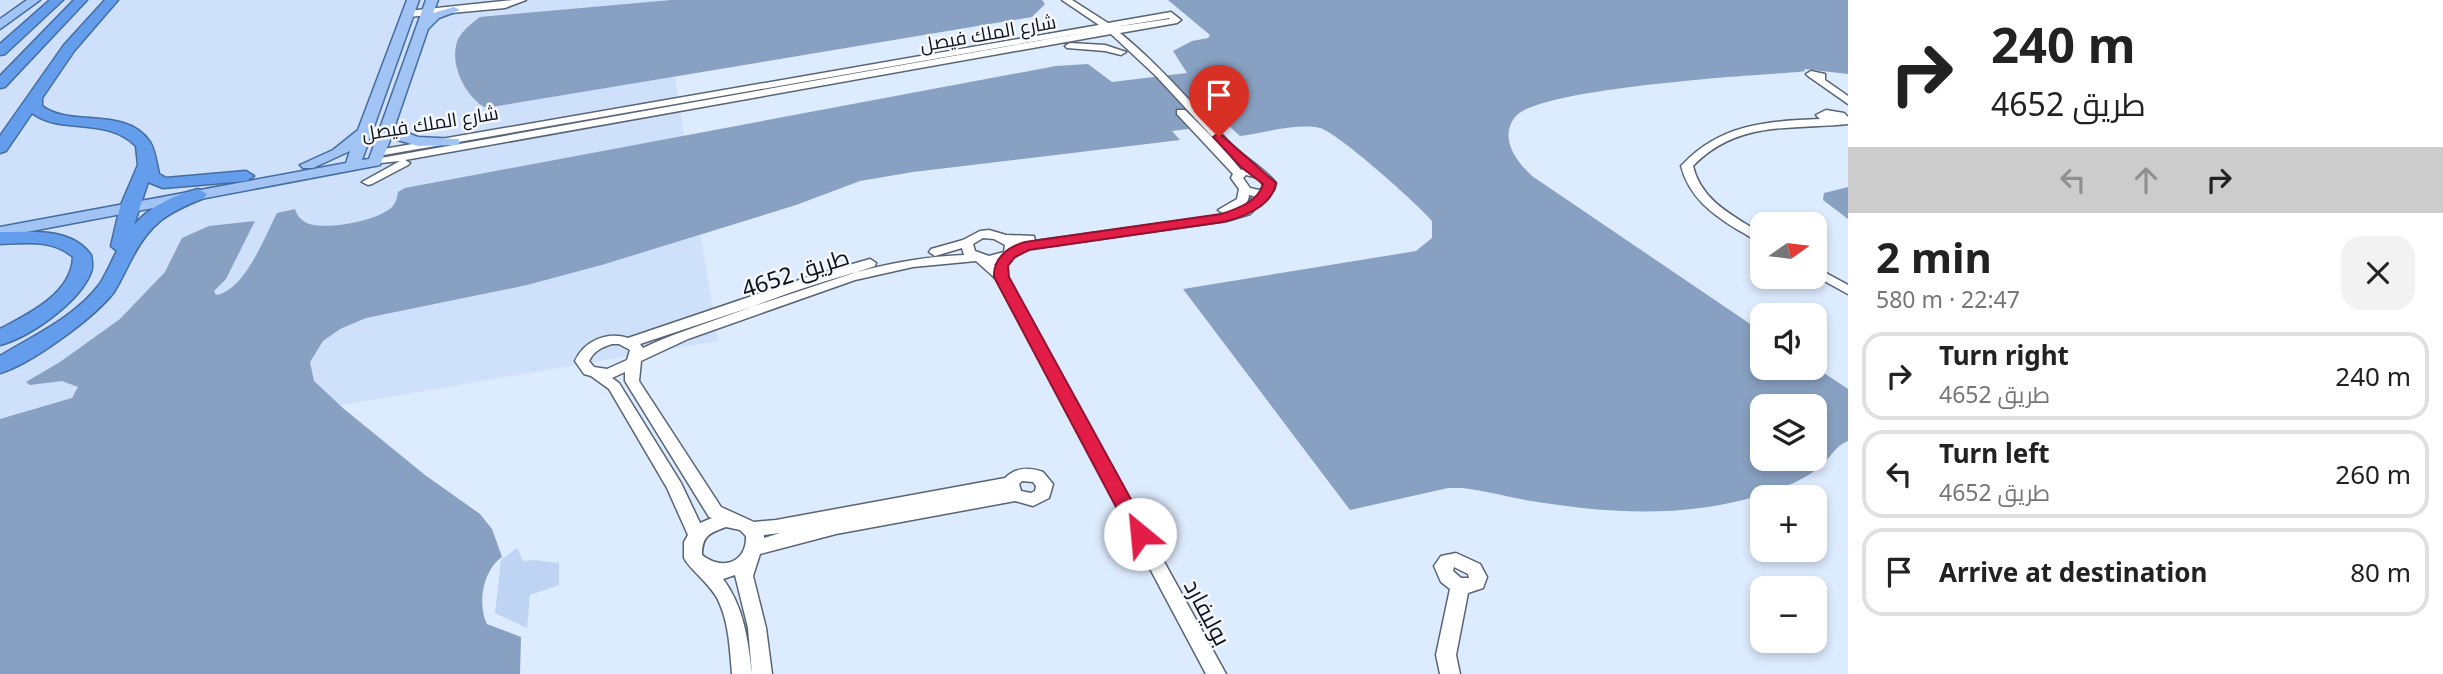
<!DOCTYPE html>
<meta charset="utf-8">
<style>
:root{--surface:#fff;--page:#f2f2f2;--text:#222;--muted:#767676;--line:#e0e0e0}
body{margin:0;font-family:"Noto Sans",Cairo,sans-serif;background:var(--page);color:var(--text);height:100vh;display:flex;flex-direction:column;font-size:26px;white-space:nowrap}
*{box-sizing:border-box;margin:0}
p{font-size:23px;color:var(--muted)}
.icon{flex:none;width:38px;height:38px;fill:none;stroke:currentColor;stroke-width:2;stroke-linecap:round;stroke-linejoin:round}
.map{position:relative;flex:1;overflow:hidden}
.panel{display:flex;flex-direction:column;background:var(--surface);width:595px}
.panel>*{flex:none}
.top-card{background:#fff;color:var(--text);overflow:hidden}
.needle{width:46px;rotate:76deg}
.controls{position:absolute;left:1750px;top:212px;display:grid;gap:14px}
.controls a{display:grid;place-items:center;width:77px;height:77px;border-radius:14px;background:var(--surface);box-shadow:0 4px 10px #0003;font-size:35px}
.pin{position:absolute;display:grid;place-items:center;width:60px;height:60px;color:#fff;margin:-72px -30px;border-radius:50% 50% 50% 0;rotate:-45deg;box-shadow:0 0 7px #0007}
.pin .icon{rotate:45deg}
.me{position:absolute;width:77px;margin:-38px;rotate:332deg;stroke-linejoin:round;filter:drop-shadow(0 0 5px #0008)}
.turn{display:flex;align-items:center;gap:24px;height:147px;padding:0 28px;font-size:32px}
.turn .icon{width:91px;height:91px;stroke-width:2.5}
.turn b{display:block;font-size:49px;line-height:60px}
.lanes{display:flex;align-items:center;height:66px;padding:0 28px;background:#0003;justify-content:center;gap:35px;direction:ltr}
.lanes .off{opacity:.35}
.round{display:grid;place-items:center;flex:none;width:74px;height:74px;border-radius:21px;background:var(--page)}
.overview{display:flex;align-items:center;justify-content:space-between;height:119px;padding:0 28px}
h1{font-size:42px;font-weight:700;line-height:52px}
ul{padding:0;list-style:none}
li{display:flex;align-items:center;gap:21px;height:88px;margin:0 14px 10px;padding:0 14px;border:4px solid var(--line);border-radius:21px}
li div{flex:1}
li b{display:block;font-size:26px}
li em{font-style:normal}
main{display:flex;flex:1;min-height:0}
.map>svg:first-child{display:block}
.built{fill:#cee0fa}
.green{fill:#bfd4f2}
.water{fill:#88a0c1;fill-rule:evenodd}
.lines{fill:none;stroke-linecap:round;stroke-linejoin:round}
.minor-casing{stroke:#586474;stroke-width:3}
.major-casing{stroke:#456ca1;stroke-width:3}
.highway-casing{stroke:#456ca1;stroke-width:3}
.minor{fill:#fff;fill-rule:evenodd}
.major{fill:#a2c4f4;fill-rule:evenodd}
.highway{fill:#649dec;fill-rule:evenodd}
.route{fill:#e11d48;stroke:#92132f;stroke-width:2}
.labels{text-anchor:middle;dominant-baseline:central;stroke-width:5;stroke-linejoin:round;paint-order:stroke}
.far-street-label{font-size:19px;fill:#0c1017;stroke:#f4f7fb}
.street-label{font-size:23px;fill:#0c1017;stroke:#f4f7fb}
</style>
<main>
<div class="map">
<svg width="1848" height="674" viewBox="0 0 1848 674">
<rect width="100%" height="100%" fill="#ddebfe"/>
<path class="built" d="M0 0H662L718 341 0 463Z"/>
<path class="green" d="M517 548 523 561 534 560 559 563V585L530 595 527 628 495 613 501 560Z"/>
<path class="water" d="M671 0H1042L1045 4 1032 17 486 108C467 98 451 68 456 46 458 33 470 25 480 17Z
M1168 0H1848V74L1804 69 1805 71 1799 72C1753 75 1541 88 1516 116 1498 137 1516 161 1532 176L1762 332V368L1815 367 1848 389V441C1836 445 1830 458 1821 466 1810 475 1797 482 1784 487 1701 519 1617 515 1531 501 1508 497 1486 491 1463 488H1448L1350 510 1183 289 1416 251 1432 238V221C1419 205 1337 132 1320 128 1296 123 1265 133 1240 136L1227 124 1172 131 1180 140 913 172 860 181 796 205 605 264 527 285 366 318 340 329 323 341 310 362 314 381 344 409 425 475 480 514 492 529 502 557C483 570 477 604 487 624L521 637 520 674H0V419L72 398 78 387 62 381 30 385 26 382 60 362 120 319 165 272 182 238 209 226 255 221 226 279 214 291 216 295C245 290 264 238 277 213L295 209C297 215 300 219 305 222 322 232 378 221 392 207 396 203 397 198 398 192L405 188 1056 66 1088 64 1112 82 1187 73 1173 51 1192 41 1208 38 1210 35ZM1762 406H1815V458H1762Z
M1848 187V219L1823 200 1824 193Z"/>
<g class="lines">
<defs>
<path id="minor" d="M513 0H526L505 8 408 17 404 14 408 11Z
M1062 0H1072L1108 23 1171 12 1181 20 1177 23 1120 33C1161 66 1194 107 1231 144 1245 158 1264 168 1276 183L1274 190 1250 214 1227 221 1028 249 1010 260 994 264 1007 277 1226 674H1206L996 279 976 261 913 267 855 280 688 339 641 361 639 381 721 507 754 522 776 520 1005 478C1016 467 1029 467 1043 472L1053 484 1049 498 1033 506 1015 501 836 534 760 554 753 576 766 628 772 674H752L748 628 735 575 723 579C744 607 748 640 752 674H732C730 651 729 623 719 602 712 585 691 571 684 558V542L688 535 667 488 609 389 591 376 584 374 575 361C584 341 607 331 628 338L811 276 870 259 876 263 875 266 640 344 643 348C672 334 702 325 732 314 807 286 883 258 964 255L962 248 935 256 929 252 931 249 963 240 980 231 989 230 1006 235 1034 236 1035 241 1222 215 1242 208 1254 196 1249 195C1248 208 1235 211 1224 214L1218 210 1237 199 1239 189 1231 178 1233 174 1177 114V110H1185L1220 145 1156 76 1111 34 405 160 410 163 408 165 372 184 368 185 362 182 400 161 371 164 369 162 375 159 1105 29 378 156 373 153 378 150 1099 25ZM1169 18 1170 19 1114 27 1164 19ZM1221 146 1245 169 1241 170ZM1246 175 1259 178 1264 187 1259 190 1250 188 1243 178ZM983 238 994 239 1005 245 1004 252 989 256 975 251 973 244ZM612 344H619L630 350 627 360 607 369 594 367 589 361C594 351 602 347 612 344ZM625 372V381L709 517 712 518 700 523 681 483 619 383 612 378ZM1022 481 1033 482 1036 486 1035 491 1031 493 1021 491 1019 484ZM726 527 740 530 746 536C747 563 722 571 702 555 702 536 709 533 726 527ZM780 533 764 538V535Z
M1070 43 1105 45 1126 52 1121 55 1105 51 1067 48 1065 46Z
M1811 71 1825 74V80L1848 96V104L1808 76 1806 74Z
M1826 110 1844 113 1848 117V124C1791 130 1737 120 1693 166 1701 201 1734 216 1762 234V243C1754 240 1746 234 1738 230 1712 214 1689 197 1681 166L1683 164C1721 124 1768 121 1820 119L1816 115Z
M1815 267 1848 285V294L1815 276Z
M1456 553 1480 564 1487 577 1483 588 1468 593 1456 655 1460 674H1440L1436 655 1450 589 1441 582 1434 566 1441 556ZM1454 567 1468 574 1469 578H1461L1453 571Z"/>
<path id="major" d="M27 0H40L0 29V19Z
M407 0H419L362 160 369 159 426 0H438L433 13 454 7 460 10 439 18 428 29 394 128 418 137 458 139 460 142 458 145 418 146 391 138 380 165 0 237V227L346 163 350 151 313 168H303L300 165 333 150 358 130Z"/>
<path id="highway" d="M50 0H63L5 54 0 55V44Z
M74 0H87L5 87 0 88V76Z
M105 0H118L74 51 42 98V106C71 128 126 106 150 142 155 150 157 165 159 174L166 178 246 171 254 176 246 181 163 188 148 182 134 225C150 206 175 195 198 189L207 194 204 198C167 213 151 222 132 258 126 269 121 281 114 292 95 317 30 365 0 373V356C33 336 75 317 99 285 106 275 111 262 117 251L111 246 120 207 138 165 136 146C106 116 61 135 32 113L6 151 0 153V136L64 45Z
M0 232C31 232 71 227 91 255 92 260 93 267 91 272 80 302 30 337 0 345V329C29 314 72 293 73 257 53 239 25 243 0 244Z"/>
</defs>
<use href="#minor" class="minor-casing"/>
<use href="#major" class="major-casing"/>
<use href="#highway" class="highway-casing"/>
<use href="#minor" class="minor"/>
<use href="#major" class="major"/>
<use href="#highway" class="highway"/>
</g>
<path class="route" d="M1219 133 1276 183C1272 206 1244 217 1223 222L1029 250 1015 257 1008 266 1009 277 1150 534 1147 539 1140 542 1133 539 994 277C993 258 1008 247 1025 242L1221 214C1237 209 1259 201 1263 184L1241 167 1215 139 1213 137Z"/>
<g class="labels">
<g class="far-street-label">
<text transform="translate(988 33) rotate(-10)">شارع الملك فيصل</text>
<text transform="translate(430 123) rotate(-9)">شارع الملك فيصل</text>
</g>
<g class="street-label">
<text transform="translate(795 272) rotate(-18)">طريق 4652</text>
<text transform="translate(1208 612) rotate(62)">بوليفارد</text>
</g>
</g>
</svg>
<div class="controls">
<a><svg class="needle" viewBox="-14 -14 28 28"><path d="M0-13l5 13h-10z" fill="#e53935"/><path d="M0 13l5-13h-10z" fill="#767676"/></svg></a>
<a><svg class="icon" aria-label="sound" viewBox="0 0 24 24"><path d="M4 9h4l5-4v14l-5-4H4zM17 9q2 3 0 6"/></svg></a>
<a><svg class="icon" aria-label="layers" viewBox="0 0 24 24"><path d="M12 4l9 5-9 5-9-5zM3 14l9 5 9-5"/></svg></a>
<a>+</a>
<a>−</a>
</div>
<div class="pin" style="left:1219px;top:137px;background:#d93025"><svg class="icon" aria-label="arrive" viewBox="0 0 24 24"><path d="M6 21V4h12l-3 4 3 4H6"/></svg></div>
<svg class="me" style="left:1140px;top:534px" viewBox="-20 -20 40 40"><circle r="19" fill="#fff"/><path d="M0-13L10 11 0 6-10 11z" fill="#e11d48"/></svg>
</div>
<section class="panel">
<div class="top-card">
<div class="turn"><svg class="icon" aria-label="right" viewBox="0 0 24 24"><path d="M7 20v-9h11M14 6l5 5-5 5"/></svg><div><b>240 m</b>طريق 4652</div></div>
<div class="lanes"><svg class="icon off" aria-label="left" viewBox="0 0 24 24"><path d="M17 20v-9H6M10 6l-5 5 5 5"/></svg><svg class="icon off" aria-label="ahead" viewBox="0 0 24 24"><path d="M12 20V5M6 11l6-6 6 6"/></svg><svg class="icon" aria-label="right" viewBox="0 0 24 24"><path d="M7 20v-9h11M14 6l5 5-5 5"/></svg></div>
</div>
<div class="overview"><div><h1>2 min</h1><p>580 m · 22:47</p></div><a class="round"><svg class="icon" aria-label="close" viewBox="0 0 24 24"><path d="M6 6l12 12M18 6L6 18"/></svg></a></div>
<ul>
<li><svg class="icon" aria-label="right" viewBox="0 0 24 24"><path d="M7 20v-9h11M14 6l5 5-5 5"/></svg><div><b>Turn right</b><p>طريق 4652</p></div><em>240 m</em></li>
<li><svg class="icon" aria-label="left" viewBox="0 0 24 24"><path d="M17 20v-9H6M10 6l-5 5 5 5"/></svg><div><b>Turn left</b><p>طريق 4652</p></div><em>260 m</em></li>
<li><svg class="icon" aria-label="arrive" viewBox="0 0 24 24"><path d="M6 21V4h12l-3 4 3 4H6"/></svg><div><b>Arrive at destination</b></div><em>80 m</em></li>
</ul>
</section>
</main>
